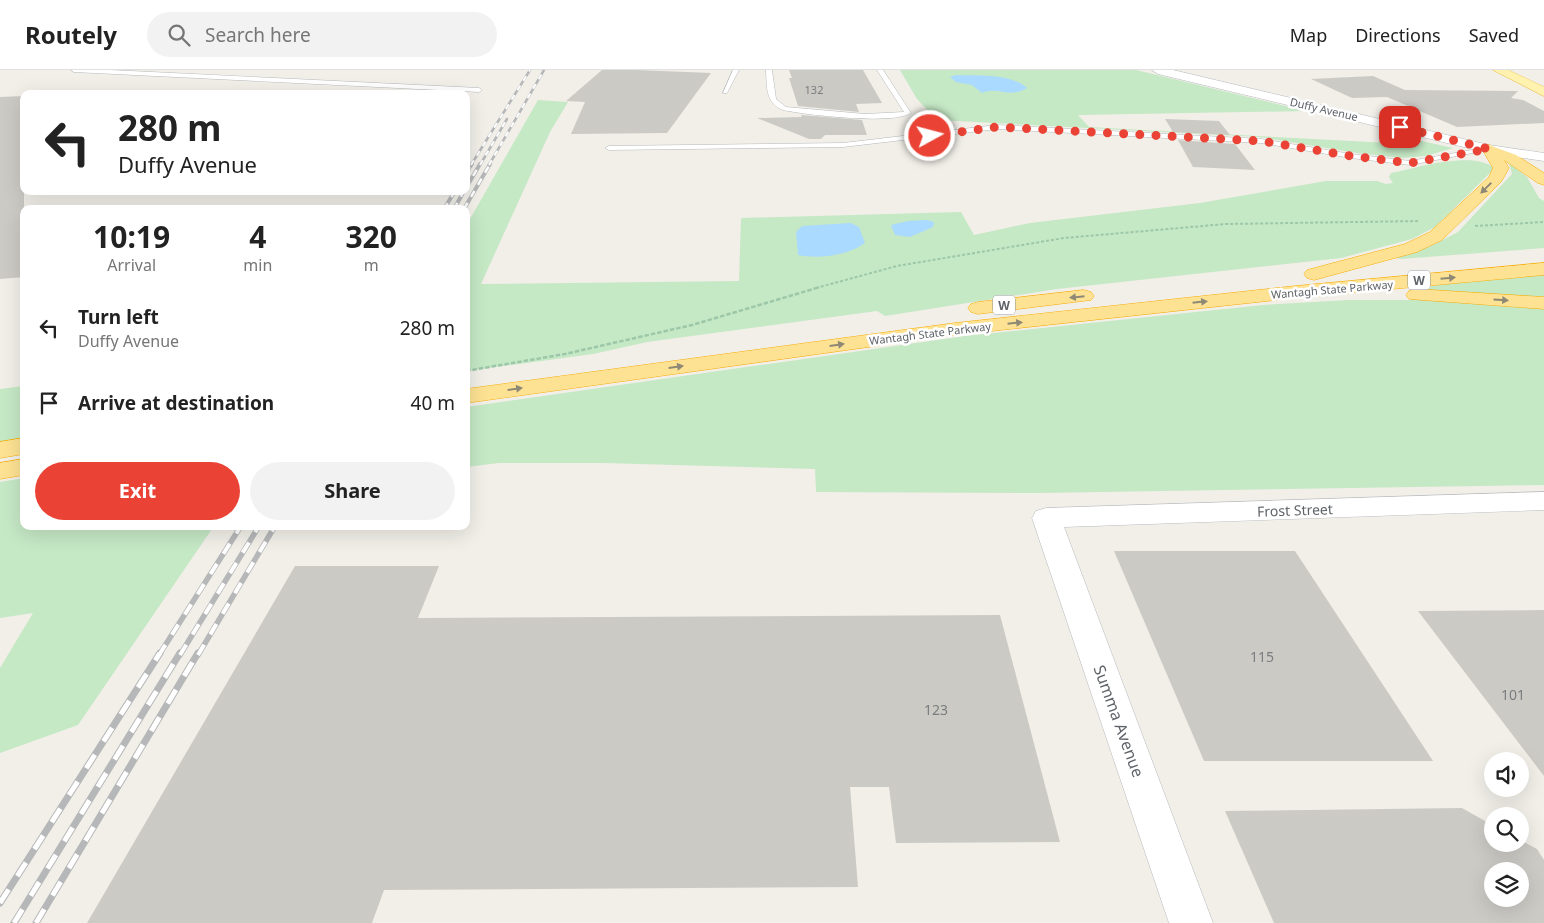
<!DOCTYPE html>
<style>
:root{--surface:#fff;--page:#f2f2f2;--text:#222;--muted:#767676;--line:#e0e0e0;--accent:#ea4335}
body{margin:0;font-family:"Noto Sans",sans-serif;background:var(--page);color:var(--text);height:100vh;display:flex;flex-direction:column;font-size:19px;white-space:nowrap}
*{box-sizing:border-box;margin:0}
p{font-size:16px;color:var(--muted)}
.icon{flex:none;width:28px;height:28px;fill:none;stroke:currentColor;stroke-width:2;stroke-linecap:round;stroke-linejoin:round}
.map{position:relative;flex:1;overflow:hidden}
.drawer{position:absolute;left:20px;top:135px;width:450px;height:325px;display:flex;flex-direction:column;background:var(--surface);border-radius:10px;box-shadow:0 5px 20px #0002}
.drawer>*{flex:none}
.banner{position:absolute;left:20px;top:20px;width:450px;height:105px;border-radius:10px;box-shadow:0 5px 20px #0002;background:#fff;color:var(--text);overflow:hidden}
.tools{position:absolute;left:1484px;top:682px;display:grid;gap:10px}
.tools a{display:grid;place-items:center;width:45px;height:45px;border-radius:50%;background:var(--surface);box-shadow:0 5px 20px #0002;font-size:25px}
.pin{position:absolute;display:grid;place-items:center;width:42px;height:42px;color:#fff;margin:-21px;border-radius:10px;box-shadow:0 2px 8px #0006}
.me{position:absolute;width:55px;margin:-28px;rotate:83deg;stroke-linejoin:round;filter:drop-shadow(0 0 4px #0008)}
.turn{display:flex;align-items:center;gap:18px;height:105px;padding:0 15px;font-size:22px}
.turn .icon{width:65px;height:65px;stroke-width:2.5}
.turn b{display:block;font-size:35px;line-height:42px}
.eta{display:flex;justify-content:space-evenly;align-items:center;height:85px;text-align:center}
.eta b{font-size:30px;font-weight:700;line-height:35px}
.action{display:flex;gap:10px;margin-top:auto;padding:10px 15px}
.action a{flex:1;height:58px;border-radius:30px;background:var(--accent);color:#fff;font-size:20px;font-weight:700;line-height:58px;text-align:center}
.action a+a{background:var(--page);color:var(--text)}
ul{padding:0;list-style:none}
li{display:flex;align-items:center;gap:15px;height:75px;padding:0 15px}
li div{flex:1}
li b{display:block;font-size:19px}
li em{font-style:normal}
header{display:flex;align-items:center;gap:30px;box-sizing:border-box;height:70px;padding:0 25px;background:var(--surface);border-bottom:1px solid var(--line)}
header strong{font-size:24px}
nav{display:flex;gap:28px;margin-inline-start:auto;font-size:18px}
.search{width:350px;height:45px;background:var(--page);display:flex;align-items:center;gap:12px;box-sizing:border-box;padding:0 18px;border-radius:28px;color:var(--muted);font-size:19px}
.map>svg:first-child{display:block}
.green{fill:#c5e8c5}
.water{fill:#aadaff}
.building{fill:#cccac5;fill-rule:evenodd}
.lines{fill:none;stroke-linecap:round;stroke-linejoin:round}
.lane-casing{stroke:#b5b8bc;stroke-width:1}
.street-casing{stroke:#b5b8bc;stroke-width:1}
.secondary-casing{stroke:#b6babf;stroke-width:1}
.primary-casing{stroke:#f2c960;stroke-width:1}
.highway-casing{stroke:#f9ab00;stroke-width:1}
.path-far1{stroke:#9cc7a9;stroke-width:2;stroke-dasharray:3 2;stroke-linecap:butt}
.path{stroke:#9cc7a9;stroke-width:2.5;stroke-dasharray:4.5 2;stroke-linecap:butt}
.lane{fill:#fff;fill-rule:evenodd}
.street{fill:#fff;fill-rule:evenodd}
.secondary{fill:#fff;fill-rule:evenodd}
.primary{fill:#fff2af;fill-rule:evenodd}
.highway{fill:#fde293;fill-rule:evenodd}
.rail-far3-casing{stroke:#b6b7b8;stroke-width:2.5}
.rail-far2-casing{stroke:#b6b7b8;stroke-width:4}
.rail-far1-casing{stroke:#b6b7b8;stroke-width:5.5}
.rail-casing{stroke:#b6b7b8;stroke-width:7}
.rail-far3{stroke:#fff;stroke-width:2;stroke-dasharray:5.5;stroke-linecap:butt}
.rail-far2{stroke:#fff;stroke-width:2.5;stroke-dasharray:7;stroke-linecap:butt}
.rail-far1{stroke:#fff;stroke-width:4;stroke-dasharray:12;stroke-linecap:butt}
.rail{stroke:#fff;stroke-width:5;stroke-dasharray:16;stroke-linecap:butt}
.oneway{fill:#8e8975}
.route{stroke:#ea4335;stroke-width:9;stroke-dasharray:0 16.2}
.labels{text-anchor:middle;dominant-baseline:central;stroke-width:5;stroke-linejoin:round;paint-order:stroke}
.number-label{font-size:11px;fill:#7a7d7f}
.far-street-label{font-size:11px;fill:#5f6368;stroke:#fff}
.shield{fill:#fff;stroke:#8f9295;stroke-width:1}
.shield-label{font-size:12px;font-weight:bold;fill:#5f6368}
.street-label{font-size:14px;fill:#5f6368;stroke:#fff}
.near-number-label{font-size:14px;fill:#7a7d7f}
.near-street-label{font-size:16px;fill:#5f6368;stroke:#fff}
</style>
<header>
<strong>Routely</strong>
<div class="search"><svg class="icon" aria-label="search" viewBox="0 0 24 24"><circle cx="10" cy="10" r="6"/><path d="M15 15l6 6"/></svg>Search here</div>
<nav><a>Map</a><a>Directions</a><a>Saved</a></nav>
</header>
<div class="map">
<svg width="1544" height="853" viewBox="0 0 1544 853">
<rect width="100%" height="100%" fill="#f1efe8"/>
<path class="green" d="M900 0H1136L1306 41 1078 45 1089 57 1408 74 1417 70 1453 78 1426 86 1401 88 1357 83 1259 67 937 50 917 29Z
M538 30 568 32 550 62 481 214 739 211 741 148 961 142 974 165 1030 153 1200 133 1326 111H1377L1386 114 1393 113 1389 107 1391 103C1418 98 1469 81 1493 97L1492 101 1435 157 1412 169 1341 188 1057 219 885 246 877 241 647 272 593 284 466 301V156Z
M1509 93 1527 107 1539 128 1544 131V178L1401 189 1391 187 1431 176 1458 162 1512 104Z
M1544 203V228L1426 220 1422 218 1460 211Z
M1349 230H1442L1544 238V415L1039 423 816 422 815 399 604 393H499L466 397V337L965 266 1263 235Z
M24 316V369L0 372V319Z
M24 408V456H214L78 655 0 683V598L33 543 0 548V412Z"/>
<path class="water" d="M956 5C977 6 1010 3 1027 18 1009 29 999 16 982 23L972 15 956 12 950 7Z
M927 150 934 152 933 157 910 167 895 165 891 155 908 151Z
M851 153 859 157 865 173C846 186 819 189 798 185L796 162 802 156Z"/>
<path class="building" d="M602 0H637L711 3 667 63 571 64 585 32 566 31Z
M789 0H863L882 33 856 34 859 42 798 36 789 8H792Z
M1373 6 1405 20 1518 21 1511 28 1523 30 1544 41V53L1457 57 1387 27 1352 28 1311 9Z
M24 26V207L0 209V27Z
M801 45 862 50 867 65H825L821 69H809L757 48 802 47Z
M1165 49 1219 51 1230 65 1173 62Z
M1178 70 1235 74 1255 100 1193 97Z
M1114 481H1295L1433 691H1204Z
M295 496H439L418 548 1000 545 1060 772 896 773 889 717H850L858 817 384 820 372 853H87Z
M1544 540V706L1418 541Z
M1462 738 1492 755V774H1520V770L1537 779 1544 790V853H1274L1225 741ZM1492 801H1520V829H1492Z"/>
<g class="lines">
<defs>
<path id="lane" d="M71 0H110L479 18 482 20 479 22 74 2Z
M733 0H739L727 23H723Z
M766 0H772L776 29 786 37 865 44 904 42 877 0H883L911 43C893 55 807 45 783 40 765 33 767 16 766 0Z
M997 55 1261 69 1351 84 1410 91 1489 77 1493 79 1410 95 1351 88 1261 73 997 59 843 77 609 80 605 78 609 76 843 73Z"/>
<path id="street" d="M1544 422V440L1064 457 1213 853H1169L1032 448 1036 441 1046 438Z"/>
<path id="secondary" d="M1152 0H1173L1489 75 1544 83V91L1489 83 1158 4Z"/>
<path id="primary" d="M1493 0H1508L1544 17V26Z"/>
<path id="highway" d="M1489 75 1516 85 1544 103V115L1538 113 1504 90 1509 98 1501 112 1442 170 1417 182 1314 210 1307 208 1304 204 1307 200 1405 174 1430 162 1489 107 1493 98 1482 79 1484 76Z
M1544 193V205L1295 228 955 265 466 333V319L955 253 1295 216Z
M1416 219 1544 227V239L1409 229 1406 225 1409 221Z
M1084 220 1091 222 1094 226 1091 230 978 244 971 242 968 238 971 234 978 232Z
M24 368V384L0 388V372Z
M24 389V405L0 409V393Z"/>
</defs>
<use href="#lane" class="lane-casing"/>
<use href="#street" class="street-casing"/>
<use href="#secondary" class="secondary-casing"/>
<use href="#primary" class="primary-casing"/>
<use href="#highway" class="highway-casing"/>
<path class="path-far1" d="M1475 156 1544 152
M816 218 897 196 1064 168 1226 154 1420 151"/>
<path class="path" d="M466 301 565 284 692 255 820 217"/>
<use href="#lane" class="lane"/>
<use href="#street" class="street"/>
<use href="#secondary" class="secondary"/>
<use href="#primary" class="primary"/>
<use href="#highway" class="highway"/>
<defs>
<path id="rail-far3" d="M471 95 530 0
M480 95 507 49
M489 95 544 0"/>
<path id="rail-far2" d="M466 103 472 94
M466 118 480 94
M444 139 455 121
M454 139 464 121
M464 139 490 94"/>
<path id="rail-far1" d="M159 585 241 456
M180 585 259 456
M198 585 275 456"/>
<path id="rail" d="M0 833 160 583
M14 853 180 583
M36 853 198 583"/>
</defs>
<use href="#rail-far3" class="rail-far3-casing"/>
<use href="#rail-far2" class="rail-far2-casing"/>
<use href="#rail-far1" class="rail-far1-casing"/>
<use href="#rail" class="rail-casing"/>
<use href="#rail-far3" class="rail-far3"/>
<use href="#rail-far2" class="rail-far2"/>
<use href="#rail-far1" class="rail-far1"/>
<use href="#rail" class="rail"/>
</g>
<defs><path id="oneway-solid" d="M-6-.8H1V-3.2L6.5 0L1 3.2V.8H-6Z" transform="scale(1.25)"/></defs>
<g class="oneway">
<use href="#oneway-solid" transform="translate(1486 118) rotate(135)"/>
<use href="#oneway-solid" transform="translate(1448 208) rotate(-5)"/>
<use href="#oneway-solid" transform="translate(1077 227) rotate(174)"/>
<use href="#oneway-solid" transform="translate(1501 230) rotate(4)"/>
<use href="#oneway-solid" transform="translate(1200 232) rotate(-6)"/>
<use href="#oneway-solid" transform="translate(1015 253) rotate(-6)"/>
<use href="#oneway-solid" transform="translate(837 275) rotate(-8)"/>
<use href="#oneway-solid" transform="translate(676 297) rotate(-8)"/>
<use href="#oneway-solid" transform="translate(515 319) rotate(-8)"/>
</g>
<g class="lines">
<path class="route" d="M930 66 997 57 1261 71 1351 86 1410 93 1489 79 1400 57"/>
</g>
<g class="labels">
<g class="number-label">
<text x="814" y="19">132</text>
</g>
<g class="far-street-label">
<text transform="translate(1324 39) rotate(13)">Duffy Avenue</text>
<text transform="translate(1332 219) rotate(-5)">Wantagh State Parkway</text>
<text transform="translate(930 263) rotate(-7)">Wantagh State Parkway</text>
</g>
<g class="shield">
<rect x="1408" y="200.5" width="22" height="19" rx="4"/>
<rect x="993" y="225.5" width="22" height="19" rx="4"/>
</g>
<g class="shield-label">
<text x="1419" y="210">W</text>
<text x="1004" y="235">W</text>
</g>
<g class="street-label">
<text transform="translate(1295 440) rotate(-2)">Frost Street</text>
</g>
<g class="near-number-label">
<text x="1262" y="586">115</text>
<text x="1513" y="624">101</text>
<text x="936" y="639">123</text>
</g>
<g class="near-street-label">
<text transform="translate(1119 651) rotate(70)">Summa Avenue</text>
</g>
</g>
</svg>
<div class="tools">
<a><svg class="icon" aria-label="sound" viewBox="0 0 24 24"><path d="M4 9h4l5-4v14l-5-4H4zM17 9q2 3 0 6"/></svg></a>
<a><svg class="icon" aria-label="search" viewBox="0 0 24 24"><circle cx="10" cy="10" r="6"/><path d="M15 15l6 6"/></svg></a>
<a><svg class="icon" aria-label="layers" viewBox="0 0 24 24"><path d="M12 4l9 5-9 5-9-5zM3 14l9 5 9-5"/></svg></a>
</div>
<div class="pin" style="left:1400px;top:57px;background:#d93025"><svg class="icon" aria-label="arrive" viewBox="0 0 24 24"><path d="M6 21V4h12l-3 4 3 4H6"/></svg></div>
<svg class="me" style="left:930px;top:66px" viewBox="-20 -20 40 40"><circle r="17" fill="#ea4335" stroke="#fff" stroke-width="3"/><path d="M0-11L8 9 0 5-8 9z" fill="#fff"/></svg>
<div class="banner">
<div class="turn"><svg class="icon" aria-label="left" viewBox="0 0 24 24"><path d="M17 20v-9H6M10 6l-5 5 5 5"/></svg><div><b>280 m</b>Duffy Avenue</div></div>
</div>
<section class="drawer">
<div class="eta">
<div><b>10:19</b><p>Arrival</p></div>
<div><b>4</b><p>min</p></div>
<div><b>320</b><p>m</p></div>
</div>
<ul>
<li><svg class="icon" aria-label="left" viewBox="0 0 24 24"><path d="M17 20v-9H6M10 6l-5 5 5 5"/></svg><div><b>Turn left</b><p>Duffy Avenue</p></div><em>280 m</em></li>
<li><svg class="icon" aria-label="arrive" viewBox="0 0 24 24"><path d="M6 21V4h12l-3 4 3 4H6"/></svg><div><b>Arrive at destination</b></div><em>40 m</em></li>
</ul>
<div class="action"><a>Exit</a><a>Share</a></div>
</section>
</div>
